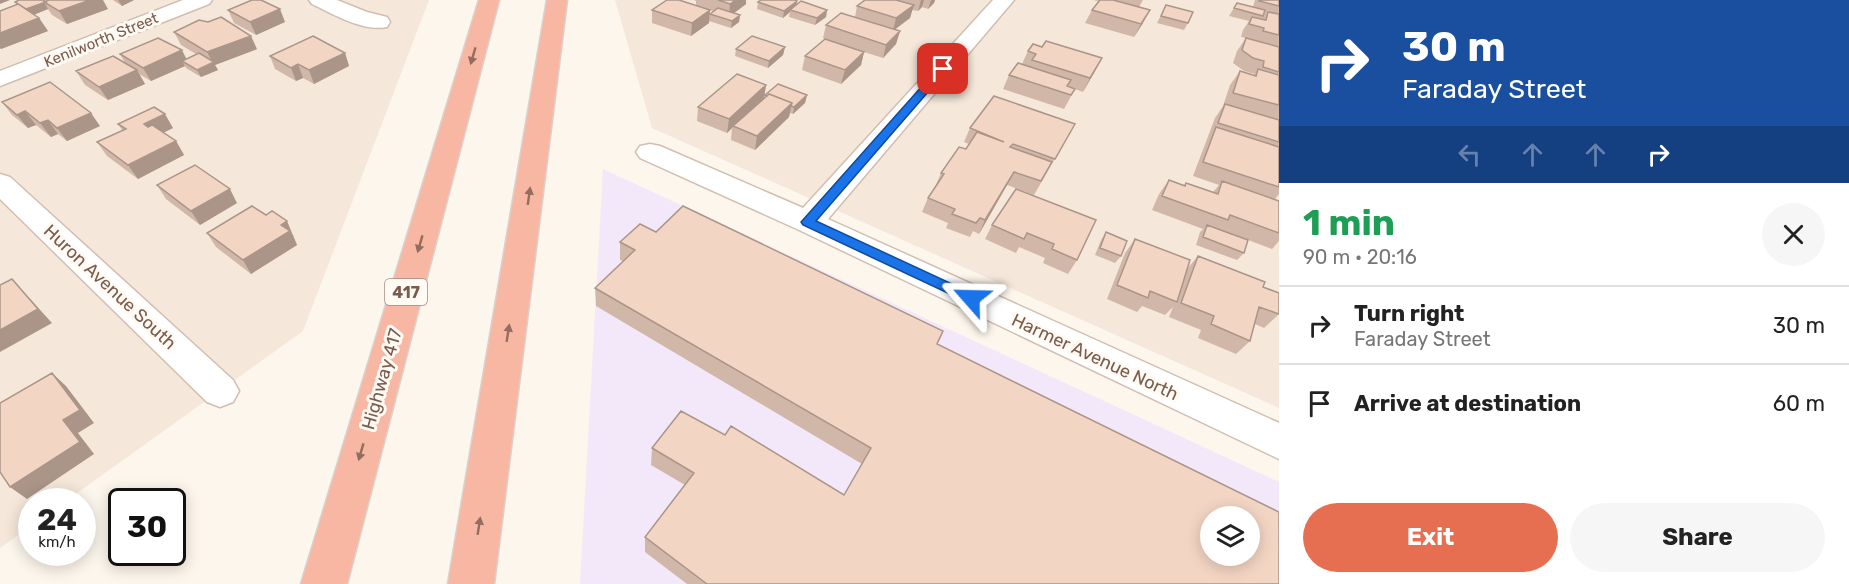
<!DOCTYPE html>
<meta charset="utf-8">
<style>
:root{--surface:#fff;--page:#f6f6f6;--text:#222;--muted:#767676;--line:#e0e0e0;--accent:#e76f51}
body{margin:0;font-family:Rubik,sans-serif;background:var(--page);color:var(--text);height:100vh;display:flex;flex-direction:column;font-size:22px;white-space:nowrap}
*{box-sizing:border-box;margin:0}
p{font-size:20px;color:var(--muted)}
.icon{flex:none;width:33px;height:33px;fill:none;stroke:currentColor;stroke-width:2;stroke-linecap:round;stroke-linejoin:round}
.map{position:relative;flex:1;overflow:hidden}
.drawer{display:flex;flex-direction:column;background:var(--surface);width:570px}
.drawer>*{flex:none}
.banner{background:#1a4fa0;color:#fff;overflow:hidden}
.controls{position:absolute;left:1200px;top:506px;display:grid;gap:12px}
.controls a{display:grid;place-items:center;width:60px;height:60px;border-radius:50%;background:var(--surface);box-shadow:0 3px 15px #0003;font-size:30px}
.speed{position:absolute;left:18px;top:488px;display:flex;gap:12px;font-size:30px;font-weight:700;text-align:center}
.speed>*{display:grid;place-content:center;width:78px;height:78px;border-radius:50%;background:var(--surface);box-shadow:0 3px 15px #0003;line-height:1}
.speed small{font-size:15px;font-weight:400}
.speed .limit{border:3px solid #111;border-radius:9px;background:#fff;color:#111}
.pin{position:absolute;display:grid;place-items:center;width:51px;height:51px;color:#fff;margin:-26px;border-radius:12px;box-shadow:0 3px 9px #0006}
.me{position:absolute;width:66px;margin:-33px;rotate:295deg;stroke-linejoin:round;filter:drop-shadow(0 0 4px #0008)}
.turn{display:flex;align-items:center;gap:21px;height:126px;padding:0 24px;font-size:27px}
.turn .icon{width:78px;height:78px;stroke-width:2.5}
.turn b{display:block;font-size:42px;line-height:51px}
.lanes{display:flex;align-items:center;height:57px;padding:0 24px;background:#0003;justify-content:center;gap:30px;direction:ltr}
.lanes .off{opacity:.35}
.round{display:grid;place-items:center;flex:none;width:63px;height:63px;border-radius:32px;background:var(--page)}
.head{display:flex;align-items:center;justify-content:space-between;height:102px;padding:0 24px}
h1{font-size:36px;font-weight:700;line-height:45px;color:#1e9e55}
.button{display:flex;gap:12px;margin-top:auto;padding:12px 24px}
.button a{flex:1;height:69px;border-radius:36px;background:var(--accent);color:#fff;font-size:24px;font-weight:700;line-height:69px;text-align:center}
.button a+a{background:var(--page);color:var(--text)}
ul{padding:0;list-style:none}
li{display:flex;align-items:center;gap:18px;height:78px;padding:0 24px;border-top:2px solid var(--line)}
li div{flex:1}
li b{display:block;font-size:22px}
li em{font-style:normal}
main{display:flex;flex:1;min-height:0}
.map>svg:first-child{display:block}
.residential{fill:#f5e8da}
.education{fill:#f3e8fa;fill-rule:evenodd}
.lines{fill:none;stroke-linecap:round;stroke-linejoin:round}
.minor-casing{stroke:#d1beb0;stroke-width:3}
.highway-casing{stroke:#dad1cd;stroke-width:3}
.minor{fill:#fff;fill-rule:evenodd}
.highway{fill:#f7b7a3;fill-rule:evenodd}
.wall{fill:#d1b7a8}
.shaded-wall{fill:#aa9588}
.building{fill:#f3d5c3;stroke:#aa9588;stroke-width:1.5;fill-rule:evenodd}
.oneway{fill:#936e5e}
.route{fill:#1a73e8;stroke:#114b97;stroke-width:1.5}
.labels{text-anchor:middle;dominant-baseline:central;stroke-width:6;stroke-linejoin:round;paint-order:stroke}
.far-street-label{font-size:15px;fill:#7a5c4d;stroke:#fffaf3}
.shield{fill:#fffaf3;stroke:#a28b7f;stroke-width:1.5}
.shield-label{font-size:16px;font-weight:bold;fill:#7a5c4d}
.street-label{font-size:18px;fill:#7a5c4d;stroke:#fffaf3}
</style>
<main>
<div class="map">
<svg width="1279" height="584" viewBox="0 0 1279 584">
<rect width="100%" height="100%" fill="#fdf6ec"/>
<path class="residential" d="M0 0H429L303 331 66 501H32L31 526 0 548Z
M615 0H1279V408L652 128Z"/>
<path class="education" d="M603 169 1279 482V584H580ZM1210 516H1250V555H1210Z"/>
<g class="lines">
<defs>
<path id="minor" d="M183 0H212L209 4 0 86V71Z
M309 0H337L367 12 387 17 390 22 387 27C363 32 333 14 312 4Z
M993 0H1014L828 219 1279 423V459L797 229 640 158 636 152 640 146 650 144 660 146 803 208Z
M0 174 10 177 233 380 239 391 233 402 220 407 207 402 0 199Z"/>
<path id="highway" d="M479 0H499L347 584H301Z
M547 0H567L494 584H448Z"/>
</defs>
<use href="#minor" class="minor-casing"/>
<use href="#highway" class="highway-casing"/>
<use href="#minor" class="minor"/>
<use href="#highway" class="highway"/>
</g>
<path class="wall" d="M113 0H134L122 6Z
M694 0H746V4L734 13 740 15 739 22 731 28 709 21 710 14 713 11 710 10 709 23 691 36 652 23V10L696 5V1Z
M865 0H935L934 3 928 9 922 7 918 11 912 10 910 18 895 29 900 31 896 44 883 58 864 52 861 65 841 84 802 70 805 56 825 39 823 38 826 25 855 17 857 6Z
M1093 0H1143L1139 7 1143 23 1134 37 1085 23 1092 10 1098 1Z
M1255 0H1279V194L1275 199 1279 201V241L1272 249 1248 240 1244 253 1237 260 1196 245 1200 232 1203 229 1152 210 1159 194 1169 180 1184 185 1186 183 1213 192 1219 185 1193 176 1215 118 1223 106 1230 85 1240 71 1254 75 1255 74 1244 71 1233 63 1237 51 1246 38 1241 37 1243 30 1249 21 1229 16 1237 3 1253 7Z
M45 1 108 9 67 24 52 15 48 9 33 15 39 18 48 31 1 49 0 48V11L17 5 15 2Z
M797 1 796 5 827 10 826 17 815 25 789 17 790 12 783 18 757 9 758 2Z
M1166 5 1188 23 1184 30 1157 23Z
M228 10 285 22 256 35 234 23Z
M174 32 257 49 215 65 218 70 201 77 186 68 185 66 151 81 139 74 145 84 108 100 85 85 76 71 125 63 120 54 186 59 196 54 181 45Z
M785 47 783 55 768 68 735 56 736 49Z
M1028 51 1095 71 1083 92 1075 89 1064 109 1003 89 1009 75 1029 67 1022 64Z
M345 53 349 66 314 84 303 78 296 81 275 69 270 56Z
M766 85 764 98 765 95H807L805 103 793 114 790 113 789 117 755 150 731 140 732 128 727 133 697 121 698 107Z
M2 102 100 126 67 141 58 134 51 137 36 125 28 128 12 115Z
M118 124 173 128 163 133 176 141 184 155 138 179 107 156 97 142 122 130Z
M1075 124 1034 195 1007 185 979 234 973 231 970 237 946 228 948 223 922 212 928 198 935 187 941 173 966 149 969 144 964 142 970 128Z
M157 185 237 203 200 225 166 199Z
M1016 189 1077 260 1068 274 1043 263 1045 258 1019 247 1016 253 985 239 992 225Z
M656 232 937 344 1279 584H687L645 552V537L685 485 651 465 652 448 725 435 844 495 862 464 596 306 595 288 623 261 620 260V242Z
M1106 232 1121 256 1115 263 1095 255 1101 240Z
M207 233 294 235 293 236 297 245 251 274 216 247Z
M1135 239 1187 269 1198 256 1263 287 1279 314 1264 328 1255 324 1250 341 1236 354 1198 338 1201 330 1169 317 1173 307 1165 315 1142 306 1137 312 1107 299 1125 253Z"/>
<path class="shaded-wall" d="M0 0H10L0 4Z
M90 0H103L108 9 67 24 59 11Z
M118 0H134L122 6Z
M736 0H746V4L729 17 730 4Z
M921 0H924L922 7 918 11Z
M931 0H935L934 3 928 9Z
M797 1 796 8 790 10V12L783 18 784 11Z
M44 2 48 9 31 16 26 9Z
M914 5 910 18 893 31 896 18Z
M280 9 285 22 256 35 250 22Z
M710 10 709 23 691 36 692 23Z
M827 10 826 17 815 25 817 18Z
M1150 10 1143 23 1134 37 1141 24Z
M740 15 739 22 731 28 732 21Z
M39 18 48 31 1 49 0 48V33Z
M900 31 896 44 883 58 886 45Z
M251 36 257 49 215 65 218 70 201 77 197 70 213 63 207 52Z
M785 47 783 55 768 68 769 61Z
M182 50 189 64 182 61 185 66 151 81 143 68Z
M864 52 861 65 841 84 845 70Z
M345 53 349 66 314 84 309 70Z
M1102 58 1095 71 1083 92 1090 78Z
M298 64 303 78 296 81 291 68Z
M137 70 145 84 108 100 99 87Z
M766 85 764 98 733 126 732 128 727 133 729 119Z
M807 95 805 103 793 114 794 107Z
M792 103 789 117 755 150 757 136Z
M25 111 36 125 28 128 17 115Z
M91 113 100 126 67 141 57 128Z
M165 114 173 128 152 138 144 124Z
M48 120 58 134 51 137 40 123Z
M176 141 184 155 138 179 128 165Z
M1014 172 1007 185 979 234 985 220Z
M230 189 237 203 200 225 191 211Z
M287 221 297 245 251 274 243 260 281 225Z
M12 279 52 323 0 352V330Z
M52 373 66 386 94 423 78 433 94 454 27 499 10 487 63 420Z"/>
<path class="building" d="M19 0H43L46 2 26 9 15 2Z
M49 0H90L59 11 44 2Z
M252 0H261L280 9 250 22 228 10Z
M667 0H679L710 10 692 23 652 10Z
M718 0H736L730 4Z
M761 0H795L797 1 784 11 758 2Z
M865 0H896L914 5 896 18 857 6Z
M1100 0H1113L1150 10 1141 24 1092 10Z
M1259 0H1279V6L1259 1Z
M801 1 827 10 817 18 790 10Z
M1237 3 1265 10 1263 16 1234 8Z
M18 4 39 18 0 33V11Z
M1166 5 1193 12 1188 23 1161 16Z
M718 8 740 15 732 21 710 14Z
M1268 12 1279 14V35L1263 31 1264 28 1249 24 1252 17 1266 20Z
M841 13 900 31 886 45 826 25Z
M221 17 251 36 207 52 174 32 199 20 208 22Z
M313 36 345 53 309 70 298 64 291 68 270 56Z
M752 36 785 47 769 61 736 49Z
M158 38 182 50 143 68 120 54Z
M1246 38 1279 47V72L1263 67 1264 61 1253 58 1242 50Z
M825 39 864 52 845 70 805 56Z
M1046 41 1102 58 1090 78 1032 60 1036 54 1028 51 1033 44 1042 47Z
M199 53 214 62 197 70 182 61Z
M113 56 137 70 99 87 76 71Z
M1018 63 1071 80 1067 86 1075 89 1071 95 1009 75Z
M1258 69 1279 75V105L1233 93 1240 71 1256 76Z
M737 74 766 85 729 119 698 107Z
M50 82 91 113 57 128 48 120 40 123 25 111 17 115 2 102Z
M778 84 807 95 794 107 791 106 792 103 769 94 767 96 765 95Z
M769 94 792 103 757 136 733 126Z
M994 96 1075 124 1055 159 1013 144 1010 147 1052 162 1041 181 1014 172 985 220 980 218 976 223 952 214 955 209 928 198 944 174 941 173 959 147 966 149 977 132 1004 142 970 128Z
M1225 104 1279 120V142L1218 123Z
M154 107 165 114 144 124 148 127 152 125 176 141 128 165 97 142 126 129 118 124Z
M1216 127 1279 147V187L1203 162Z
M195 165 230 189 191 211 157 185Z
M1169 180 1185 186 1186 183 1218 194 1222 181 1279 201V233L1230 215 1228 220 1162 196Z
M1016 189 1096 220 1077 260 1052 249 1054 244 1027 233 1024 239 992 225Z
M252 206 266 215 272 211 287 221 281 225 290 231 243 260 207 233Z
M683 206 943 331 937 344 1279 512V584H707L645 537 694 473 652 448 681 411 725 435 731 426 844 495 871 448 595 288 635 250 620 242 640 224 656 232ZM1210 516H1250V555H1210Z
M1207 225 1248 240 1244 253 1203 237Z
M1106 232 1127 241 1121 256 1100 248Z
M1135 239 1190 260 1177 302 1150 291 1148 298 1117 285Z
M1198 256 1265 282 1263 287 1279 293V314L1259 307 1250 341 1211 324 1214 316 1181 303Z
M12 279 38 309 0 330V285Z
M52 373 80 410 63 420 80 442 10 487 0 472V403Z"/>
<defs><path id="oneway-solid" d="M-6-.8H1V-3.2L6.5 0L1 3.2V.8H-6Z" transform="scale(1.5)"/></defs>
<g class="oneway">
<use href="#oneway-solid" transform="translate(473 56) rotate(106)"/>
<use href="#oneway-solid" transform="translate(529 196) rotate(-82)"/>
<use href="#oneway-solid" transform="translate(420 244) rotate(106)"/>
<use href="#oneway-solid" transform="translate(508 333) rotate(-81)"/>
<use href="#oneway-solid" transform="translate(361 452) rotate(106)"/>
<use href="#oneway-solid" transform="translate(479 526) rotate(-81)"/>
</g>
<path class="route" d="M940 66 948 69 816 221 976 295 978 298 976 302 971 304 803 225 801 222Z"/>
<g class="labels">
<g class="far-street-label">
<text transform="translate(101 40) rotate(-22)">Kenilworth Street</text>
</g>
<rect class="shield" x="385" y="279" width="42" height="26" rx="4.5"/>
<g class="shield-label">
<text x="406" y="292">417</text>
</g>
<g class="street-label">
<text transform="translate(110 287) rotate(43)">Huron Avenue South</text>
<text transform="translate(1095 357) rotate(25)">Harmer Avenue North</text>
<text transform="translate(382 379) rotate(-74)">Highway 417</text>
</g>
</g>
</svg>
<div class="controls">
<a><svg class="icon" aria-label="layers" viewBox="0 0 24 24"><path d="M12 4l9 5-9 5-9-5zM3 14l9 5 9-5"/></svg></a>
</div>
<div class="speed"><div>24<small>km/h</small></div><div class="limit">30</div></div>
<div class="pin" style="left:943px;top:69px;background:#d93025"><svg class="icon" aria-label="arrive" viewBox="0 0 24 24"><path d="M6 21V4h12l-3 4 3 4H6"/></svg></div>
<svg class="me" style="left:971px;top:298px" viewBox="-20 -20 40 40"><path d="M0-17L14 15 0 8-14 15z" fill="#1a73e8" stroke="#fff" stroke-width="4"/></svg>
</div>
<section class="drawer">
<div class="banner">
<div class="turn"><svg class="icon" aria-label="right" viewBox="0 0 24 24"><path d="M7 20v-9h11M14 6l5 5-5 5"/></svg><div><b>30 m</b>Faraday Street</div></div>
<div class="lanes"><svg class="icon off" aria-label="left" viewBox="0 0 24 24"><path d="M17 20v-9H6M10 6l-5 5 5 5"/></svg><svg class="icon off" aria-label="ahead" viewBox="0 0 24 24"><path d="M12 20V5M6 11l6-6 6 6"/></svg><svg class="icon off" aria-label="ahead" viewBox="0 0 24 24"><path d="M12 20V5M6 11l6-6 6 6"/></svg><svg class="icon" aria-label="right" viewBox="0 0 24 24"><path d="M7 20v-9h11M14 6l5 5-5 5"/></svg></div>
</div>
<div class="head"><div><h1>1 min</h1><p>90 m · 20:16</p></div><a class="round"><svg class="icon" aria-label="close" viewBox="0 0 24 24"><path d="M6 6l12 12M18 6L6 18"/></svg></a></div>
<ul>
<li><svg class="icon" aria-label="right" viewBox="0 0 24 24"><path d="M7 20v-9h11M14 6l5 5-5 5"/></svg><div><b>Turn right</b><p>Faraday Street</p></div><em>30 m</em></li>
<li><svg class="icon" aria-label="arrive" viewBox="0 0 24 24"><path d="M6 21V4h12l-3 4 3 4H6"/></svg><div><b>Arrive at destination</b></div><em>60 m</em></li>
</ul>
<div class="button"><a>Exit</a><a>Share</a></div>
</section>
</main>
